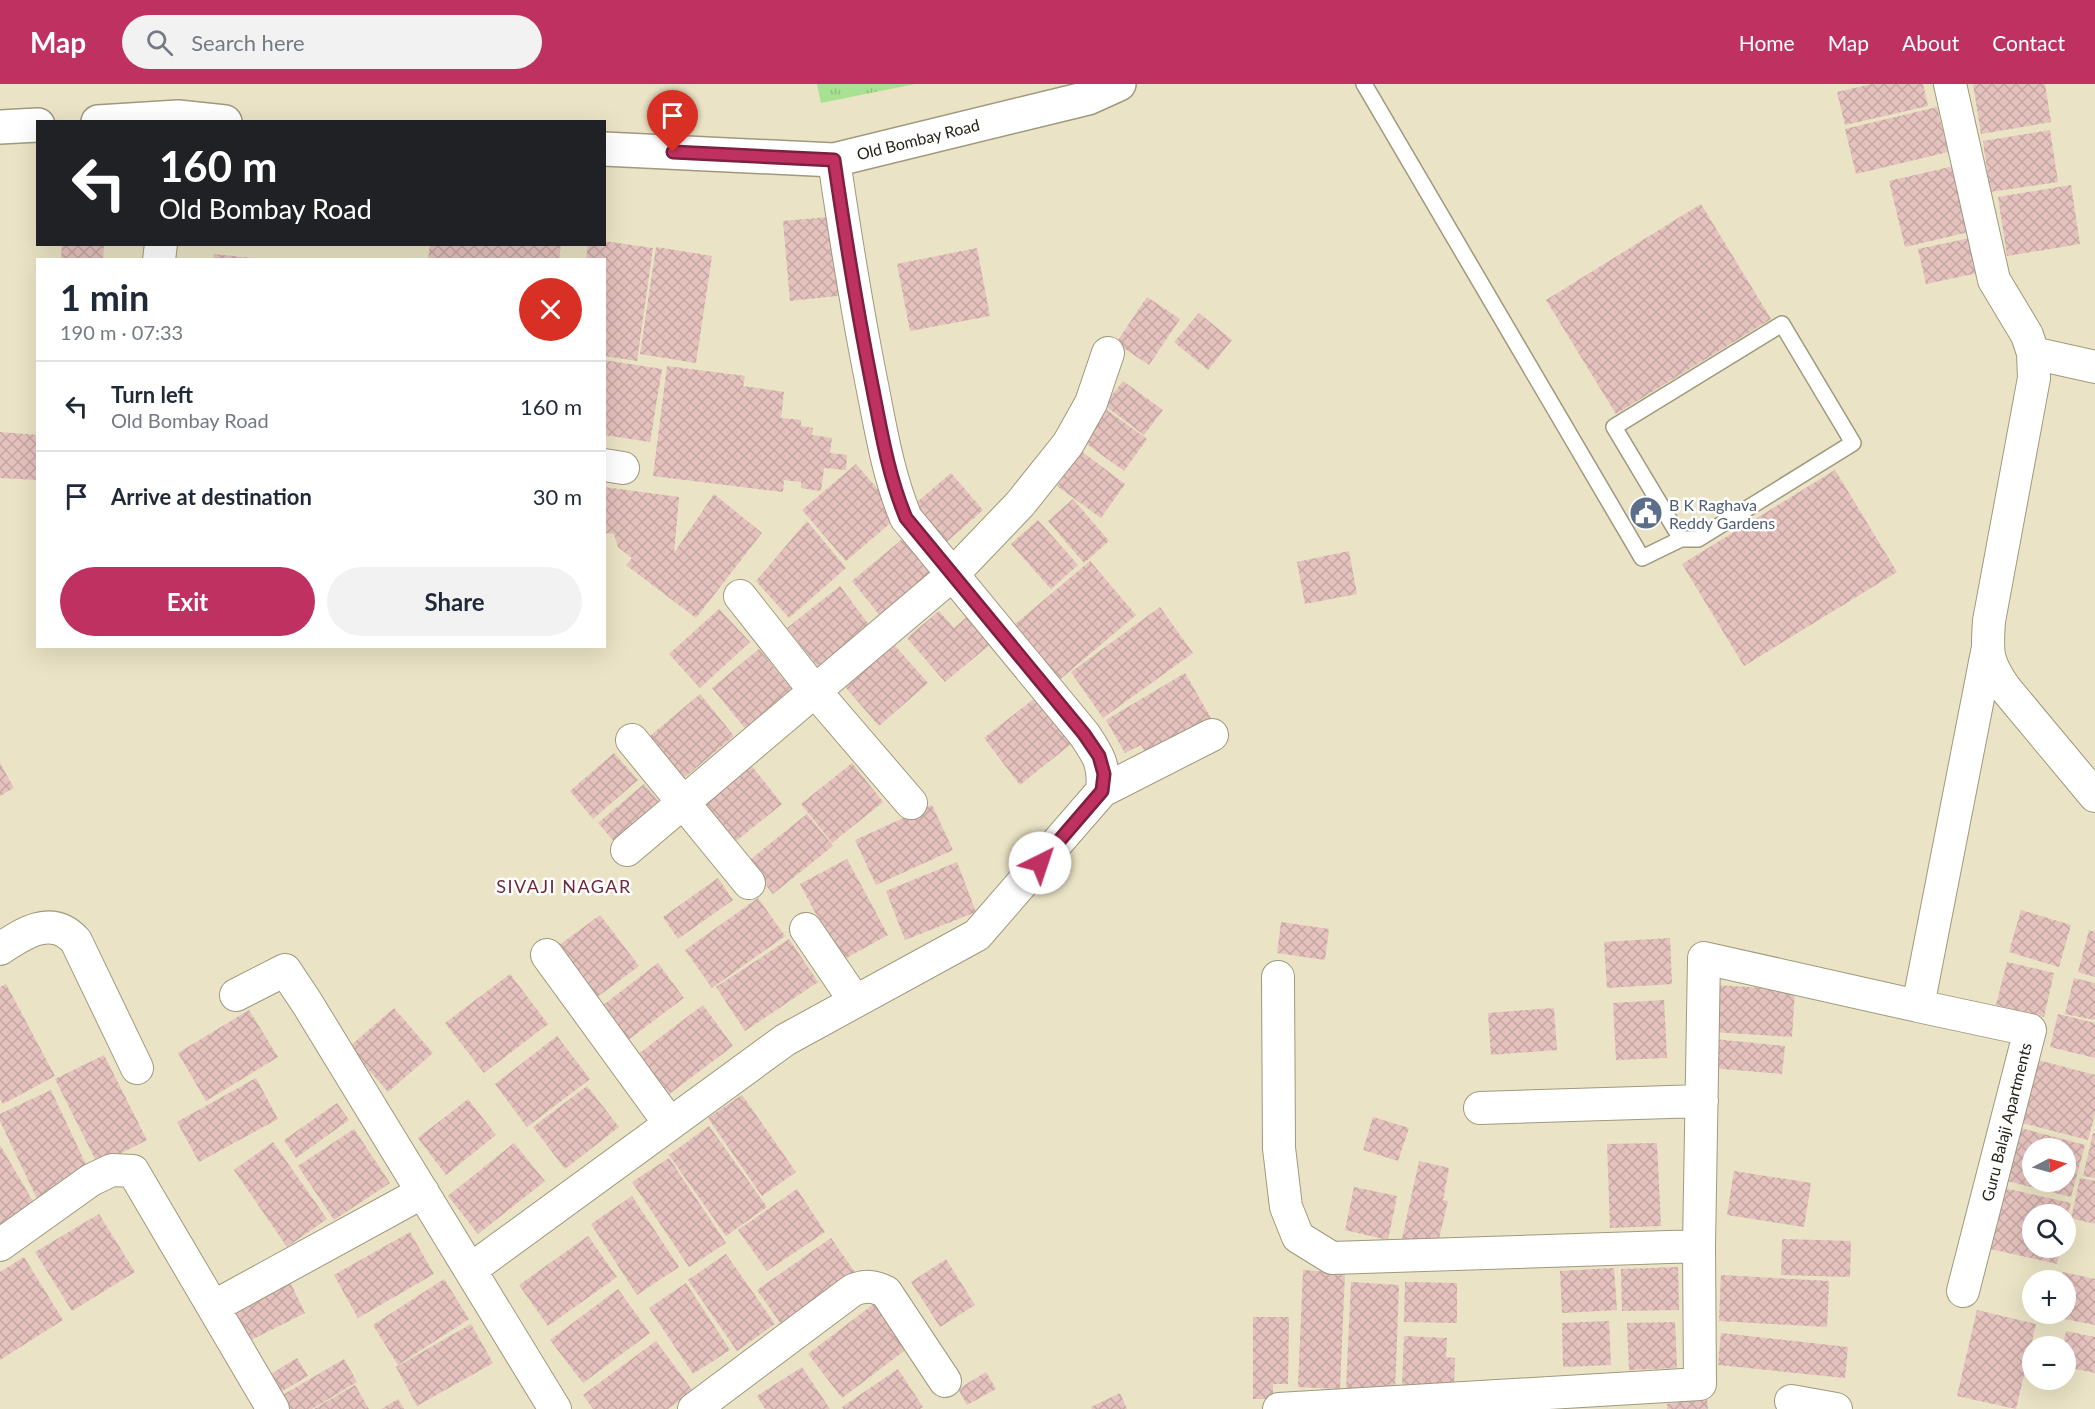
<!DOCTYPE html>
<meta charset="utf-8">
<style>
:root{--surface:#fff;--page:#f2f2f3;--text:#1f2937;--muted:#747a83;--line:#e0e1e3;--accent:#bf3161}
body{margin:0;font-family:Lato,sans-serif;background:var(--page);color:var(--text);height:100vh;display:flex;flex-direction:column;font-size:22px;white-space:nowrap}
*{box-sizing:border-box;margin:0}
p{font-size:20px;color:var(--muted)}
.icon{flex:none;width:33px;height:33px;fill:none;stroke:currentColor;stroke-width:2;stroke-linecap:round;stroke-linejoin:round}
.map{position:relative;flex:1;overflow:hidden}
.drawer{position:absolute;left:36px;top:174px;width:570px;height:390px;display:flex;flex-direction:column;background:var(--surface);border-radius:0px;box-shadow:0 6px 24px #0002}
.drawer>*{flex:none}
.guide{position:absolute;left:36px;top:36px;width:570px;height:126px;border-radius:0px;box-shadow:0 6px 24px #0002;background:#202124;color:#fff;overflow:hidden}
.needle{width:39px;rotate:84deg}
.tools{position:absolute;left:2022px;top:1054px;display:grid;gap:12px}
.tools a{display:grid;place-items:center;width:54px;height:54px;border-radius:50%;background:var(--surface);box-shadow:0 6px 24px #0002;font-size:30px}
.pin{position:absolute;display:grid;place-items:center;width:51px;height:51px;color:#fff;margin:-62px -26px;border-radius:50% 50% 50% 0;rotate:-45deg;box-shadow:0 0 6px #0007}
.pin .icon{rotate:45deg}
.me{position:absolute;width:66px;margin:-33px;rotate:41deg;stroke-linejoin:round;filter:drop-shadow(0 0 4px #0008)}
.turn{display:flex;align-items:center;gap:21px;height:126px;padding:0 24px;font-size:27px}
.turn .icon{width:78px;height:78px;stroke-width:2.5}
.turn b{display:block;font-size:42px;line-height:51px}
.round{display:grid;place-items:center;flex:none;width:63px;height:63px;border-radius:32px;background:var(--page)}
.headline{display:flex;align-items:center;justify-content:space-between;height:102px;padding:0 24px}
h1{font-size:36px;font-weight:700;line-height:45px}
.button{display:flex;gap:12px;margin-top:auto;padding:12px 24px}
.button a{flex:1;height:69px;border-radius:36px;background:var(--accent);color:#fff;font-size:24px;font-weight:700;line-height:69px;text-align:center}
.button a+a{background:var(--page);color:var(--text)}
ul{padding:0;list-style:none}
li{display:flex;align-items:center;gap:18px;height:90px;padding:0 24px;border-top:2px solid var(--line)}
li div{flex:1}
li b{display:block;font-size:22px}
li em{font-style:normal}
header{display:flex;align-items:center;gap:36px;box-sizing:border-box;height:84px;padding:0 30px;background:var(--accent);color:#fff}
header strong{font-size:28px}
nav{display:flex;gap:33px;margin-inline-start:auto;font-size:21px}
.search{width:420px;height:54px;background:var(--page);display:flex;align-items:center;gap:15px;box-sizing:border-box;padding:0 21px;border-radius:33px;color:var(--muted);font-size:22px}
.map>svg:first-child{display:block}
.grass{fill:url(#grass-tufts)}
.building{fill:url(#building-cross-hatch);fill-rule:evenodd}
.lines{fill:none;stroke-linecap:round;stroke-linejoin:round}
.service-casing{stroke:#9f997d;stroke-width:18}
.minor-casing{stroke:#9f997d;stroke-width:34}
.secondary-casing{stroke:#9f997d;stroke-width:36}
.service{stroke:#fff;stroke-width:15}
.minor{stroke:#fff;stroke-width:32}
.secondary{stroke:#fff;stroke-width:33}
.route-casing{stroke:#7c203f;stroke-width:15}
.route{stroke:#bf3161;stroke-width:10}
.labels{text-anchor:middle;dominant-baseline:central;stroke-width:5;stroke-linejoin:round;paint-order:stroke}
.street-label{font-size:16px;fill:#252217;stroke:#fff}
.service-label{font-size:16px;fill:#4e5e75;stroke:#fff;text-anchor:start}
.neighbourhood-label{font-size:18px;letter-spacing:1.5px;fill:#6d283c;stroke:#fff}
</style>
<header>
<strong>Map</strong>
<div class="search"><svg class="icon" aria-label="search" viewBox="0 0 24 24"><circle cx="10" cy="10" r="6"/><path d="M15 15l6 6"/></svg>Search here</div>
<nav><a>Home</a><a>Map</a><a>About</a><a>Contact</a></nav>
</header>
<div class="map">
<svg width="2095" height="1325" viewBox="0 0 2095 1325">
<defs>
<pattern id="grass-tufts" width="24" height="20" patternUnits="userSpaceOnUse" patternTransform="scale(1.5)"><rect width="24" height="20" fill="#a7e192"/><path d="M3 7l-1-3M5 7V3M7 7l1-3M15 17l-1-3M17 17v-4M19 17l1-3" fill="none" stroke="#90c17d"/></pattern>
<pattern id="building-cross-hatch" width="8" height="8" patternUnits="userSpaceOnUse" patternTransform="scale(1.5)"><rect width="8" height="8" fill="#e5c2bd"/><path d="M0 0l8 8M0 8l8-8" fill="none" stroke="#c4a6a2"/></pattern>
</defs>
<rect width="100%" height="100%" fill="#eae3c5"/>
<path class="grass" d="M817 0H915L821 19Z"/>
<path class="building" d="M1872 0H1923L1928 22 1845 41 1837 8Z
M1973 0H2045L2051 38 1981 50Z
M1937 23 1948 68 1856 90 1845 45Z
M2050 46 2058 98 1990 108 1983 57Z
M1954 82 1969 148 1905 163 1889 97Z
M2071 101 2080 160 2007 172 1998 113Z
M1701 120 1771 235 1616 330 1546 216Z
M839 132 846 211 790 217 783 137Z
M1970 154 1978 189 1926 200 1918 165Z
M604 157 653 164 637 277 604 272V176H586L588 160H604Z
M62 160H104L103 176H61Z
M430 160H561L559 176H428Z
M656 163 712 172 696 279 640 270Z
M977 164 990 232 910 247 897 180Z
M214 170 251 174V176H213Z
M1147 213 1180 235 1149 281 1116 259Z
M1199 229 1232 256 1208 286 1174 258Z
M604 276 662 285 650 358 604 351Z
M667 282 745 292 743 302 784 308 781 334 801 336V342L813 344 812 351 832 354 830 369 847 371 846 386 824 384 821 407 801 404V398L784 396 783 408 653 392Z
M1123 297 1163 326 1144 351 1104 321Z
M1107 326 1147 355 1124 387 1084 358Z
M0 348 38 351V396L0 394Z
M1081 367 1125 400 1101 434 1057 402Z
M856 380 900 431 846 477 802 426Z
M1835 386 1897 488 1744 582 1682 480Z
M951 389 983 426 941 463 909 425Z
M604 403 679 413 674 469 714 410 762 449 696 534 626 481 632 474 618 463 614 450 604 449Z
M1073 415 1109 457 1084 479 1048 437Z
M1038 436 1078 481 1051 505 1011 460Z
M807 437 846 484 789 534 756 497Z
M906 452 936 489 882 534 852 497Z
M1349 467 1357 510 1305 520 1297 478Z
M1090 477 1136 531 1058 597 1013 542Z
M840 502 870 542 818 583 787 544Z
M1160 523 1193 569 1103 634 1071 588Z
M719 525 750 558 700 604 669 570Z
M939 527 954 544 970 530 993 558 945 598 907 554Z
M890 556 928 599 879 642 841 598Z
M759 565 795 609 748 648 712 604Z
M1185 589 1215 641 1152 679 1141 661 1125 669 1106 636Z
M700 610 734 652 684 694 650 652Z
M1040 610 1076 656 1020 701 984 654Z
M614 669 638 696 593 735 570 707Z
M747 676 782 720 730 762 695 718Z
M0 679 14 704 0 712Z
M852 679 883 718 832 759 801 720Z
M644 700 664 724 619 763 598 739Z
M932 721 953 766 876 801 855 756Z
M807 730 833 762 773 810 747 778Z
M847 775 888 851 841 877 800 800Z
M957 778 976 828 905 856 886 807Z
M718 794 733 816 678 855 663 833Z
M758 814 785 852 712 904 685 866Z
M2021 826 2071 841 2059 883 2009 868Z
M600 831 639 882 592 917 554 865Z
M1281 838 1329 845 1325 876 1277 869Z
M2089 846 2095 848V893L2078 888Z
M1670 854 1672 900 1607 904 1604 858Z
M789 855 818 898 745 947 716 903Z
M2007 878 2054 889 2044 933 1996 921Z
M658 879 684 914 624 959 598 925Z
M510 890 548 940 484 989 445 939Z
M2074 894 2095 899V936L2065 930Z
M6 900 55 992 3 1020 0 1015V903Z
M1716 901 1795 906 1792 953 1713 948Z
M1664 916 1667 974 1616 976 1613 919Z
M703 921 733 962 664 1014 633 974Z
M394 924 433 969 388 1008 349 963Z
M1554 924 1557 966 1491 971 1488 929Z
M249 926 278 973 206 1017 178 969Z
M2058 930 2095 939V974L2050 963Z
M557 952 590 995 527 1043 495 1000Z
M1714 955 1785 962 1782 990 1711 984Z
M104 971 147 1056 98 1081 55 995Z
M2038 976 2095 991V1030L2088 1056 2022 1039Z
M256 994 278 1035 199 1078 177 1038Z
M587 1002 619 1043 565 1085 533 1043Z
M51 1006 91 1091 38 1117 0 1037V1030Z
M742 1011 796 1088 762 1112 708 1034Z
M468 1015 496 1051 446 1091 418 1054Z
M337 1019 349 1036 296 1074 284 1056Z
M1373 1033 1409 1044 1398 1077 1363 1066Z
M709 1042 767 1123 726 1152 669 1071Z
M2017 1043 2085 1061 2071 1113 2003 1096ZM2032 1065H2066V1098H2032Z
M354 1045 390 1099 334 1136 298 1082Z
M2093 1049 2095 1050V1094L2083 1092Z
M273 1058 327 1135 287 1163 234 1086Z
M514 1059 545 1097 478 1150 448 1112Z
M1657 1059 1661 1142 1610 1144 1607 1060Z
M0 1061 34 1119 0 1143Z
M669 1074 726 1159 689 1183 632 1098Z
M1419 1077 1449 1084 1443 1116 1448 1117 1437 1163 1402 1155Z
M1734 1087 1811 1099 1804 1143 1727 1131Z
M2080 1094 2095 1097V1140L2071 1134Z
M1354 1103 1397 1112 1388 1156 1345 1146Z
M2000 1103 2071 1119 2066 1138V1131H2032V1164H2061L2057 1180 1986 1164Z
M797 1105 825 1148 767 1187 738 1146Z
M632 1112 679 1183 637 1211 591 1140Z
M99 1130 135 1188 72 1227 35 1168Z
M410 1148 434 1190 358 1234 334 1191Z
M588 1152 617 1193 548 1242 519 1201Z
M831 1154 857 1191 783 1243 757 1206Z
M1782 1155 1851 1157 1850 1193 1781 1191Z
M726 1170 775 1240 737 1267 688 1196Z
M24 1173 63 1236 0 1276V1188Z
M946 1175 975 1221 940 1243 911 1198Z
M1678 1183 1679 1226 1622 1227 1621 1185Z
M1614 1184 1617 1226 1562 1229 1560 1187Z
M1303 1186 1345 1189 1340 1305 1298 1303Z
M2063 1188 2095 1195V1241L2054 1233 2055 1230H2066V1197H2061Z
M1721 1191 1829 1197 1827 1243 1719 1237Z
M444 1195 469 1235 398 1281 373 1241Z
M290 1198 305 1229 241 1261 226 1230Z
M1351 1198 1399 1201 1395 1308 1346 1305Z
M1405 1198 1457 1199V1239L1404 1238Z
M686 1199 730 1266 693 1290 649 1224Z
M618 1205 650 1249 583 1299 550 1256Z
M875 1219 908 1264 842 1314 808 1270Z
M1977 1226 2036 1240 2016 1325 1957 1312Z
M1253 1233H1289L1288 1300H1273V1315H1253Z
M1609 1237 1611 1281 1563 1283 1562 1239Z
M1675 1238 1677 1284 1629 1286 1627 1239Z
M471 1240 493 1279 417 1322 396 1283Z
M2066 1247 2095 1253V1289L2066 1283V1263H2063Z
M1721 1249 1848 1263 1845 1294 1718 1281Z
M1404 1252 1447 1254 1446 1273 1455 1274 1454 1304 1402 1302Z
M656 1257 693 1307 668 1325H593L583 1311Z
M297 1274 308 1292 274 1312 264 1294Z
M344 1275 357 1298 312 1325H282L276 1315Z
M802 1283 830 1325H765L757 1312Z
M898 1285 923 1323 920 1325H843L842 1323Z
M986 1288 996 1305 967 1321 958 1305Z
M355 1301 369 1325H314Z
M1120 1309 1127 1325H1092L1091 1323Z
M1707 1314 1708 1325H1667V1320Z
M398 1315 404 1325H381Z"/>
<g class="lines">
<defs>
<path id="service" d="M1364 0 1642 474 1681 455H1698L1853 359 1782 240 1614 343 1681 455"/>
<path id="minor" d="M1950 0 1994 196 2027 251 2033 269 2034 294 1989 537C1987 568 1986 577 2005 604L2095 712
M159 176 161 160
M2033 269 2095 283
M604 381 623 384
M740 512 814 606 911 719
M632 656 749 799
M1102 707 1212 651
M627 766 952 491 1020 420 1068 360 1091 319 1108 269
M806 845 855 917
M0 865C24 849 52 830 76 857L137 984
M547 871 670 1040
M1278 893 1279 1064 1286 1123 1298 1153 1332 1174 1699 1162
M236 911 285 886 307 919 555 1325
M1918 922 2030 946 1963 1207
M1480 1024 1702 1017
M0 1161 91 1096 112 1086 133 1087 273 1325
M470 1186 785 956 977 851 1102 707C1105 680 1098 671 1084 650L906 434C888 391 881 346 872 301 857 226 845 151 834 76
M213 1223 423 1108
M1791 1317 1836 1325
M694 1325 853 1206C866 1201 874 1202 886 1208L945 1297
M1279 1325 1700 1300 1699 1162 1704 874 1918 922 1987 568"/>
<path id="secondary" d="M98 38 178 33 225 38
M0 43 38 41
M604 65 834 76 1088 14 1119 0"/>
</defs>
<use href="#service" class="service-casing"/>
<use href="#minor" class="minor-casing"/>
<use href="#secondary" class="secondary-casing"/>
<use href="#service" class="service"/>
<use href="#minor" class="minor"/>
<use href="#secondary" class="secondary"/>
</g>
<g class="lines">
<defs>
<path id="route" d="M673 68 834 76C845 151 857 226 872 301 881 346 888 391 906 434L1084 650 1099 672 1104 690 1102 707 1040 779"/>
</defs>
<use href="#route" class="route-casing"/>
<use href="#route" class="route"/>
</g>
<defs>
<symbol id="civic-disc" viewBox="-11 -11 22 22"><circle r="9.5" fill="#5c6f8a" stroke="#fff"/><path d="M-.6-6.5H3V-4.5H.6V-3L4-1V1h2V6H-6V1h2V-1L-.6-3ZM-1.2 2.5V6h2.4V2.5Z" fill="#fff"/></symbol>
</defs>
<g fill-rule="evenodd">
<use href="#civic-disc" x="1627" y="410" width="38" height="38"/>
</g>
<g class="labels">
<g class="street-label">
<text transform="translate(918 55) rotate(-14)">Old Bombay Road</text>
<text transform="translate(2006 1038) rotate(-76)">Guru Balaji Apartments</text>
</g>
<g class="service-label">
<text x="1669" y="420">B K Raghava<tspan x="1669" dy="18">Reddy Gardens</tspan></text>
</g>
<g class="neighbourhood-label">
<text x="564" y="802">SIVAJI NAGAR</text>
</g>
</g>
</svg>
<div class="tools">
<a><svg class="needle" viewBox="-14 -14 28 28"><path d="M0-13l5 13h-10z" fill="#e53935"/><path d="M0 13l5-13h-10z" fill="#747a83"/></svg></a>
<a><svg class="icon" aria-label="search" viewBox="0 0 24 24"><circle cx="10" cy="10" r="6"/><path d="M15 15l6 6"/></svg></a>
<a>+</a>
<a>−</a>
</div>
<div class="pin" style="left:673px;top:68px;background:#d93025"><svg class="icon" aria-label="arrive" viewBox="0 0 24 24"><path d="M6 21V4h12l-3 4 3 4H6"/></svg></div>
<svg class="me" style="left:1040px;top:779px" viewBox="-20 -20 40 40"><circle r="19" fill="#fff"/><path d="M0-13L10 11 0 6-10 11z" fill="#bf3161"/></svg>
<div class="guide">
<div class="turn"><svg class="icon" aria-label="left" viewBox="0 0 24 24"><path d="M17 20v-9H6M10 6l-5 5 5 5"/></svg><div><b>160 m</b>Old Bombay Road</div></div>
</div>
<section class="drawer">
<div class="headline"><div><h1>1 min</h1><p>190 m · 07:33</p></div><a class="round" style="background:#d93025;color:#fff"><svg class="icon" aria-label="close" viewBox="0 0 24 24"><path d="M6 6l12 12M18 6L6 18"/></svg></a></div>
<ul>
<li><svg class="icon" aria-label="left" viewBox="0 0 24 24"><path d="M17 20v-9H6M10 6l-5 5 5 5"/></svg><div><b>Turn left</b><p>Old Bombay Road</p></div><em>160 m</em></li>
<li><svg class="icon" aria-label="arrive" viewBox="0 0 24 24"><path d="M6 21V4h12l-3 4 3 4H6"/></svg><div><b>Arrive at destination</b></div><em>30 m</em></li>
</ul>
<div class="button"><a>Exit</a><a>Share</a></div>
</section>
</div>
